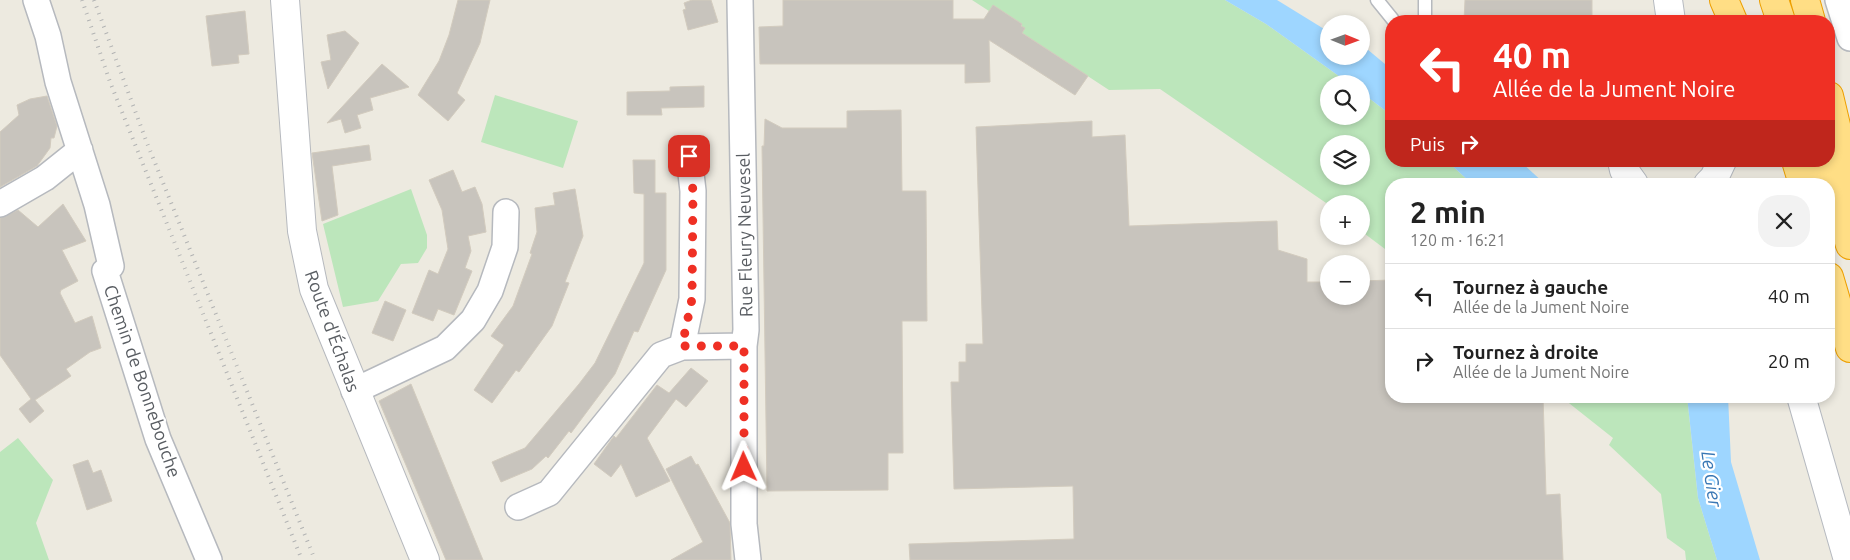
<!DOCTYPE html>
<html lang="fr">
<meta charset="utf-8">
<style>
:root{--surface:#fff;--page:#f2f2f2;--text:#222;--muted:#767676;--line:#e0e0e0}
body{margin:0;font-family:Ubuntu,sans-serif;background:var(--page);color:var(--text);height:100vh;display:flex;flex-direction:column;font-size:19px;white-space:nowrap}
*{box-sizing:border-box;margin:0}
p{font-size:16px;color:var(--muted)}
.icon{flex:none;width:28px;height:28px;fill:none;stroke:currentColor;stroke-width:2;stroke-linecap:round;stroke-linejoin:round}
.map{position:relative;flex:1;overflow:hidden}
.drawer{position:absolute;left:1385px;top:178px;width:450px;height:225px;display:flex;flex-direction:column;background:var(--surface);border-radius:20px;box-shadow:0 2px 8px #0003}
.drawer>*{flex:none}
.guide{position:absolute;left:1385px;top:15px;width:450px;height:152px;border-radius:20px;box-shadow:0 2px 8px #0003;background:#ef3024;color:#fff;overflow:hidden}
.needle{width:32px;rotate:91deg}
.buttons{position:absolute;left:1320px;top:15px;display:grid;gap:10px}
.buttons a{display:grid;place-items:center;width:50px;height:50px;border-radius:50%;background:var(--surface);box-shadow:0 2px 8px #0003;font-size:25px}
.pin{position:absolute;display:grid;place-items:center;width:42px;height:42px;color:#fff;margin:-21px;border-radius:10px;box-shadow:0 2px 8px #0006}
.me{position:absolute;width:55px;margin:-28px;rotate:359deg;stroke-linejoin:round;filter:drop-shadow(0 0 4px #0008)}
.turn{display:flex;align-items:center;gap:18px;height:105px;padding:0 25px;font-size:22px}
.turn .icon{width:65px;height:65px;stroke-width:2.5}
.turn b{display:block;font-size:35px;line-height:42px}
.then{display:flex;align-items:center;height:48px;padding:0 25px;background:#0003;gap:10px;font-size:19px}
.round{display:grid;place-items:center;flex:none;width:52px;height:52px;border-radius:20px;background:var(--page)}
.overview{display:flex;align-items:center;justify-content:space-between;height:85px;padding:0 25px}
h1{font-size:30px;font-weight:700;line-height:38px}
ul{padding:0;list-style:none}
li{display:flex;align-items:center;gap:15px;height:65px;padding:0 25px;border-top:1px solid var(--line)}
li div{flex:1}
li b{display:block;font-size:19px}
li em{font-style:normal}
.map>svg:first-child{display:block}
.green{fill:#bce6bb;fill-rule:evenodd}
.water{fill:#9ed6ff}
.building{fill:#c8c4bd;stroke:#d2cbbe}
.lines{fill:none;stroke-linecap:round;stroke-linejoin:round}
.service-casing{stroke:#b6b9be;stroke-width:15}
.minor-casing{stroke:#b6b9be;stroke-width:28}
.tertiary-casing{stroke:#b6b9be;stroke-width:30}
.secondary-casing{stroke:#b6bac0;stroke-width:30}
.motorway-casing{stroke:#ed9f00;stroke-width:30}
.service{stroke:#fff;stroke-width:12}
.minor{stroke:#fff;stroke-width:25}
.tertiary{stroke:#fff;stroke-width:28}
.secondary{stroke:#fff;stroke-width:28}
.motorway{stroke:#ffde85;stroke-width:28}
.rail{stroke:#b2b3b3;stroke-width:4;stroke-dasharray:1 6;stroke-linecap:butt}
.route{stroke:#ef3024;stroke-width:9;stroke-dasharray:0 16.2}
.labels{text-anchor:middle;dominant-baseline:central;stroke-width:4.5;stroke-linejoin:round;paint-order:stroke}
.street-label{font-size:18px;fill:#595d62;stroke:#fff}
.water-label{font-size:19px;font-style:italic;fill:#3977b4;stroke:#fff}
</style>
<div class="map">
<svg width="1850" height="560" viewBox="0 0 1850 560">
<rect width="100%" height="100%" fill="#edeae0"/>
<path class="green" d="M972 0H1225L1266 24 1350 84H1329V116H1361V92L1391 115V161H1447L1472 184H1391V251L1389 252 1361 231V204L1329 205 1160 89 1109 90 1022 33V24L993 6 989 11ZM1329 144H1361V176H1329Z
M495 95 578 121 563 168 481 142Z
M411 189 427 235V248L418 263 401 264 378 301 343 307 323 224Z
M1560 396H1687L1698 498 1717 560H1686L1685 551 1667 538 1661 494 1609 445 1613 438Z
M18 438 53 480 36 523 49 560H0V452Z"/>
<path class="water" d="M1225 0H1277L1329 32V56H1361V44L1391 69V115L1361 92V84H1350L1266 24Z
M1447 161H1520L1545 184H1472Z
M1687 396H1728L1731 462 1760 560H1717L1698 498Z"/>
<path class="building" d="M458 0H490L480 43 457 93 465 100 448 121 418 95 439 61 449 35Z
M692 0H711L718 22 688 30 683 10 686 9 684 3Z
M783 0H953V19H984L993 5 1022 24 1021 26 1025 28 1022 33 1088 76 1075 95 989 40 990 82 965 83V64H760L759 27 783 26Z
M1465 0H1592V21H1464Z
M245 11 249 54 238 55 239 63 212 66 206 16Z
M345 31 359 43 328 89 321 62 331 60 327 35Z
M382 64 409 87 370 98 373 110 357 115 361 128 345 133 341 119 327 123Z
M704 86V107L661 108 662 115H627V92L670 91V87Z
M47 96 57 126 54 138H51L50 148 37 166 0 187V132L19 115 17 105 30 99Z
M901 110 902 191H926L927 321H902L903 453H888V490L767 491 762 146H764L765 119 782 128H847V111Z
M1092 121V137L1125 135 1129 226 1277 221 1278 250 1307 259V282H1329V296H1361V281L1391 280V396H1543L1546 495 1560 494 1563 560H910L909 544 1074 539 1073 486 954 489 951 382H959V362H966V344H983L976 127Z
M369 145 371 160 332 166 338 215 322 221 312 153Z
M633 160H655V193H666V270L638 332 634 331 615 374 571 433 569 431 548 458 546 456 532 469 501 482 492 462 525 448 579 384 595 363 644 263V194L634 193Z
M453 170 462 192 475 187 482 204 486 232 468 236 471 251 465 268 472 271 454 315 438 309 433 321 412 313 429 270 438 274 448 249 442 210 429 180Z
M575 189 583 236 565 282 569 283 552 326 519 372 516 370 492 403 474 390 504 345 491 336 513 306 532 254 530 253 537 232 535 208 555 205 553 193Z
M63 204 86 241 62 250 78 281 61 290 60 293 75 323 92 316 101 348 90 352 66 369 71 376 35 400 44 411 30 423 19 409 31 399 0 355V218L18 210 38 227Z
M385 301 406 310 393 341 372 333Z
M691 368 708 381 686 407 676 399 647 438 670 481 636 497 621 464 611 477 594 464 614 436 616 438 657 385 669 393Z
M411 384 483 560H446L379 401Z
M691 456 696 465 698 464 730 523 731 560H671L703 542 666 469Z
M88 460 93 473 101 470 112 501 87 510 73 465Z"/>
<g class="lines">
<defs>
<path id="service" d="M1377 0 1394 21
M1425 0V21"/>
<path id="minor" d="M36 0 48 36 58 82 97 205 111 266 105 271 158 439 209 560
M740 0 746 330 744 346V524L748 560
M1838 0 1850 38
M0 204 45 178 80 150
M682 347 692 299 693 191 689 156
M354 391 445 348 473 320 490 291 505 247 506 212
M518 507 549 493 661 355 682 347 744 346"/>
<path id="tertiary" d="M285 0 302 231 314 289 425 560"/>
<path id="secondary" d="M1668 0 1671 21
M1622 161 1624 170 1634 184
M1708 184 1714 178 1722 161
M1801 396 1848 560"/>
<path id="motorway" d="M1724 0 1733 21
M1774 0 1781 21
M1805 0 1811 21
M1829 96 1850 184
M1796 161 1803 184
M1825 161 1850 245
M1829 277 1850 348"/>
</defs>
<use href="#service" class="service-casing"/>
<use href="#minor" class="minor-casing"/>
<use href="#tertiary" class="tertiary-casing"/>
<use href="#secondary" class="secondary-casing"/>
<use href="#motorway" class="motorway-casing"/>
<use href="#service" class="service"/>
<use href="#minor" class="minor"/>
<use href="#tertiary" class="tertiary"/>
<use href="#secondary" class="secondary"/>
<use href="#motorway" class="motorway"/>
<path class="rail" d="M82 0 110 82 302 560
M94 0 147 143 315 560"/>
</g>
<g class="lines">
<path class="route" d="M689 156 693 191 692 299 682 346H744V467"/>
</g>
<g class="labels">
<g class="street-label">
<text transform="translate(744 235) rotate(-91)">Rue Fleury Neuvesel</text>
<text transform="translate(333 331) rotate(70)">Route d'Échalas</text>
<text transform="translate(143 381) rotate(71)">Chemin de Bonnebouche</text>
</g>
<g class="water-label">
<text transform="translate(1712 479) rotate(82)">Le Gier</text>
</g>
</g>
</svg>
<div class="buttons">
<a><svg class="needle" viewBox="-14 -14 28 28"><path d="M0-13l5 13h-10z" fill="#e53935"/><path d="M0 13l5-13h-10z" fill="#767676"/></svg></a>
<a><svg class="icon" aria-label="search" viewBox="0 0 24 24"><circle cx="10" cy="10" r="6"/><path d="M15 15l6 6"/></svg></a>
<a><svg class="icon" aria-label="layers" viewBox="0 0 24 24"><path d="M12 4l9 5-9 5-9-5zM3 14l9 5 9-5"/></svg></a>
<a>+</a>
<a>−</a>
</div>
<div class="pin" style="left:689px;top:156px;background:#d93025"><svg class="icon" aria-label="arrive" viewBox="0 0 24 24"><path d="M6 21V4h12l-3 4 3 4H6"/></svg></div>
<svg class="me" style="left:744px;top:467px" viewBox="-20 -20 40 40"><path d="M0-17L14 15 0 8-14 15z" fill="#ef3024" stroke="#fff" stroke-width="4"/></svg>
<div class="guide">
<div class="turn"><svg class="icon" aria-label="left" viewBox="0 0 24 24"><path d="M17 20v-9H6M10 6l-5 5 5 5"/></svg><div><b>40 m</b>Allée de la Jument Noire</div></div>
<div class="then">Puis<svg class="icon" aria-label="right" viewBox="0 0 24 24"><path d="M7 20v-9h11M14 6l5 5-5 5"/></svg></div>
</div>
<section class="drawer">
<div class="overview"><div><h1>2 min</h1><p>120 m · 16:21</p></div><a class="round"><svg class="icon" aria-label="close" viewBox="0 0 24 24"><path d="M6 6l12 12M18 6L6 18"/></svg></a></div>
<ul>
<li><svg class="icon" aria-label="left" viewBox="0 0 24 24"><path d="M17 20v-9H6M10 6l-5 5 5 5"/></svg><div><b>Tournez à gauche</b><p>Allée de la Jument Noire</p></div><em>40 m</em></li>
<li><svg class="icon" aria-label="right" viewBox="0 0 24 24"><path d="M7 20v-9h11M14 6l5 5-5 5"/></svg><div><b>Tournez à droite</b><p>Allée de la Jument Noire</p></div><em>20 m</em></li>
</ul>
</section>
</div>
